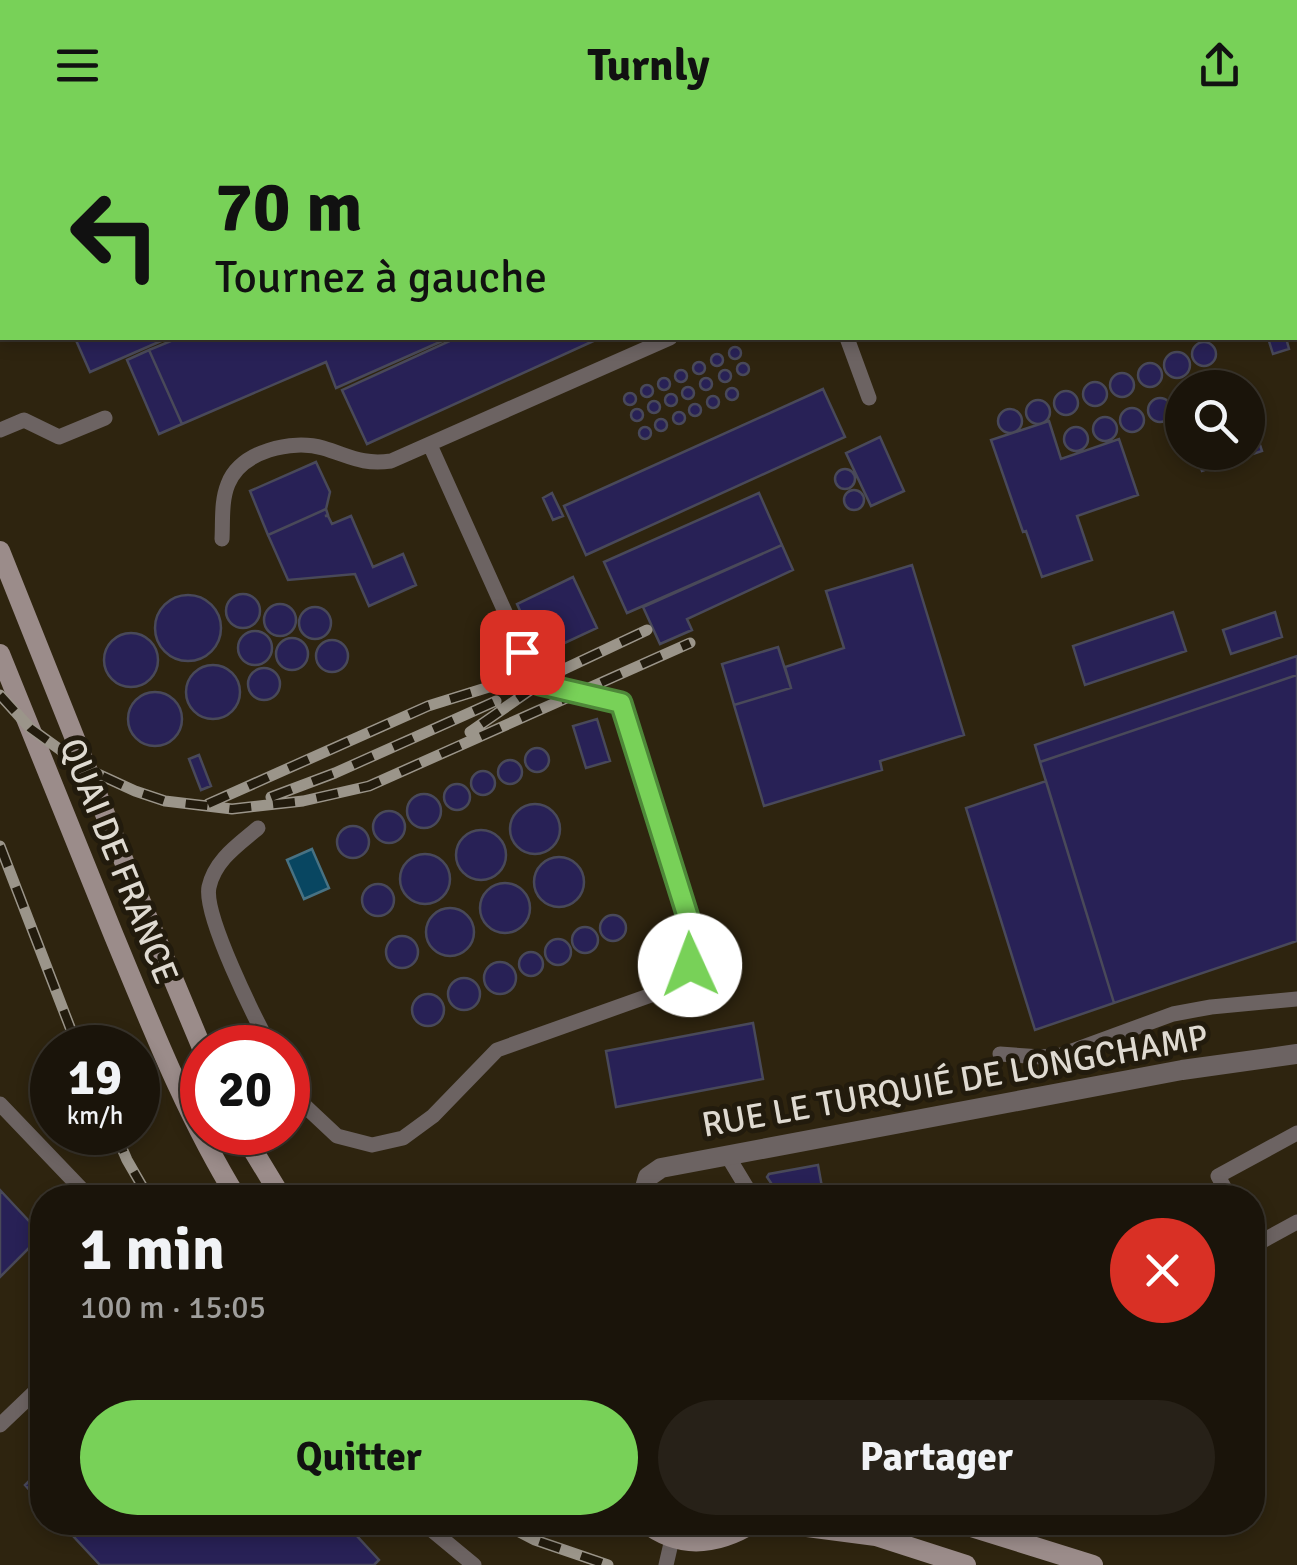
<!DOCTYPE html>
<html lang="fr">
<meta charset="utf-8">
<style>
:root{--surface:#1a140a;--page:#272118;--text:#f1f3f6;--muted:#9f9e9c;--line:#38332b;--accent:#78d158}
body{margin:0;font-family:Signika,sans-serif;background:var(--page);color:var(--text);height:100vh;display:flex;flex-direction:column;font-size:38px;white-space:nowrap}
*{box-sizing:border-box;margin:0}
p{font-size:32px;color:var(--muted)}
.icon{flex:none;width:55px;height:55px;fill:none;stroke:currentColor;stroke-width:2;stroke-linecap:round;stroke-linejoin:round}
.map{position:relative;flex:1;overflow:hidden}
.sheet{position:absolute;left:30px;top:1055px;width:1235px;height:350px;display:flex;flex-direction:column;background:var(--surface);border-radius:40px;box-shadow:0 5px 15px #0003,0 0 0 2px var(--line)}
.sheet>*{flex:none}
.top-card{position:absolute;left:0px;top:0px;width:1298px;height:210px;box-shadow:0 5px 15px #0003,0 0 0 2px var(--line);background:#78d158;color:#111;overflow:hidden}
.controls{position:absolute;left:1165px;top:240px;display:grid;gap:20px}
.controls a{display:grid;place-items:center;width:100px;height:100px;border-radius:50%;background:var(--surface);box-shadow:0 5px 15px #0003,0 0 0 2px var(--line);font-size:50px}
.speed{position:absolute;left:30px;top:895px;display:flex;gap:20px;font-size:50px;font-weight:700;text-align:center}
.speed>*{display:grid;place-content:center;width:130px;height:130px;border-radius:50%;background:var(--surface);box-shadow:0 5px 15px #0003,0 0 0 2px var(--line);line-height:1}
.speed small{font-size:25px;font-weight:400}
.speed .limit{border:15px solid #d22;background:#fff;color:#111}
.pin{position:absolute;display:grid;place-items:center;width:85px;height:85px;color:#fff;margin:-42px;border-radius:20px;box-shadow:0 5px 15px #0006}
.me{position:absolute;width:110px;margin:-55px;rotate:358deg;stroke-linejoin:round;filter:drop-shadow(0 0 8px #0008)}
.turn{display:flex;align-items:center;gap:35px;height:210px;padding:0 50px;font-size:45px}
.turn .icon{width:130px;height:130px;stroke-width:2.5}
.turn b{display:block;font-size:70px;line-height:85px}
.round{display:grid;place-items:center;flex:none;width:105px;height:105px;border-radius:52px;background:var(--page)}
.head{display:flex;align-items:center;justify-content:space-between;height:170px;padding:0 50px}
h1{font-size:60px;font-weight:700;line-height:75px}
.cta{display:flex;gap:20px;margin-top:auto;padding:20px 50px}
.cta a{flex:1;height:115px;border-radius:60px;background:var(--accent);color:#111;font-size:40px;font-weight:700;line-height:115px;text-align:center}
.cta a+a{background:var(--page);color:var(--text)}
header{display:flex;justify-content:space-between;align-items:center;height:130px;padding:0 50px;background:var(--accent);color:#111;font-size:45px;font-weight:700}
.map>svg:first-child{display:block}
.built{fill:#2e240f;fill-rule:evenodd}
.water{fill:#084661;stroke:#487283;stroke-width:2.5}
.building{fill:#282156;stroke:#494959;stroke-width:2.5}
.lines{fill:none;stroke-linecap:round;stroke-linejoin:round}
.service{stroke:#6c6362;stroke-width:15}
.minor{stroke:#6c6362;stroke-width:20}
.secondary{stroke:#9b8c8a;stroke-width:20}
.rail-casing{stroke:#9b958a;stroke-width:11}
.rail{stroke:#221b0d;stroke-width:8;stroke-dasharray:22;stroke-linecap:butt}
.route-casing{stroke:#4e8839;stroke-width:25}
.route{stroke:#78d158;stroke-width:18}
.labels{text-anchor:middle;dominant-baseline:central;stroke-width:10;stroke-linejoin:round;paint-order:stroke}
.street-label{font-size:35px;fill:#dfdad1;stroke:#221b0d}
</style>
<header><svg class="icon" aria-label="menu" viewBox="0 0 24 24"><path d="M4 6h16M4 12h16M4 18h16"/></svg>Turnly<svg class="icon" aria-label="share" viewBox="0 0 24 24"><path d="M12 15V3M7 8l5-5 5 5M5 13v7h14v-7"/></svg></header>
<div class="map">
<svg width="1297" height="1435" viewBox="0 0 1297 1435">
<rect width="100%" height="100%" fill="#221b0d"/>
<path class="built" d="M0 0H1297V1435H0ZM2 2H1295V208H2ZM1182 258H1248V322H1182ZM52 918H138V1002H52ZM202 918H288V1002H202ZM42 1068H1252V1392H42Z"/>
<path class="water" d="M312 719 329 758 304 769 287 730Z"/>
<path class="building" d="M357 0H635L629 2H351Z
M646 0H690L691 2H640Z
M708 0H804L797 2H709Z
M75 208H168L90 242Z
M178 208H449L336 258 326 232 182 294 149 220Z
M456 208H600L367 314 342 260Z
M1268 208H1286L1289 219 1273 224Z
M1192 224a12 12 0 1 1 24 0a12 12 0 1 1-24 0Z
M729 223a6 6 0 1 1 12 0a6 6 0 1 1-12 0Z
M149 220 182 294 159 304 127 230Z
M1164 235a13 13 0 1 1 26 0a13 13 0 1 1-26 0Z
M711 230a6 6 0 1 1 12 0a6 6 0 1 1-12 0Z
M693 238a6 6 0 1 1 12 0a6 6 0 1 1-12 0Z
M1138 245a12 12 0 1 1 24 0a12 12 0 1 1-24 0Z
M737 239a6 6 0 1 1 12 0a6 6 0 1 1-12 0Z
M719 246a6 6 0 1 1 12 0a6 6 0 1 1-12 0Z
M675 246a6 6 0 1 1 12 0a6 6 0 1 1-12 0Z
M1110 255a12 12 0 1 1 24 0a12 12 0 1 1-24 0Z
M700 254a6 6 0 1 1 12 0a6 6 0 1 1-12 0Z
M658 254a6 6 0 1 1 12 0a6 6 0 1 1-12 0Z
M1213 249 1223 251 1227 258H1204Z
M1083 264a12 12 0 1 1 24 0a12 12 0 1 1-24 0Z
M641 261a6 6 0 1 1 12 0a6 6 0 1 1-12 0Z
M682 263a6 6 0 1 1 12 0a6 6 0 1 1-12 0Z
M726 264a6 6 0 1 1 12 0a6 6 0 1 1-12 0Z
M823 259 845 307 586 425 564 376Z
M1182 259V282L1176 275 1175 269Z
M1054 273a12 12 0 1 1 24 0a12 12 0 1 1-24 0Z
M624 269a6 6 0 1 1 12 0a6 6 0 1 1-12 0Z
M665 270a6 6 0 1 1 12 0a6 6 0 1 1-12 0Z
M707 272a6 6 0 1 1 12 0a6 6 0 1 1-12 0Z
M1148 280a12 12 0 1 1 24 0a12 12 0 1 1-24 0Z
M1026 282a12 12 0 1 1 24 0a12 12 0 1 1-24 0Z
M648 277a6 6 0 1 1 12 0a6 6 0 1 1-12 0Z
M689 280a6 6 0 1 1 12 0a6 6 0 1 1-12 0Z
M1120 290a12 12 0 1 1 24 0a12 12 0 1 1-24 0Z
M998 291a12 12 0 1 1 24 0a12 12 0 1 1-24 0Z
M1248 279 1262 321 1202 341 1195 322H1248Z
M631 285a6 6 0 1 1 12 0a6 6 0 1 1-12 0Z
M673 288a6 6 0 1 1 12 0a6 6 0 1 1-12 0Z
M1093 299a12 12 0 1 1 24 0a12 12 0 1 1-24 0Z
M655 295a6 6 0 1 1 12 0a6 6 0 1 1-12 0Z
M1049 291 1061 329 1119 309 1138 365 1077 386 1092 430 1042 447 1026 401 1023 402 991 310Z
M1064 309a12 12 0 1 1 24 0a12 12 0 1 1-24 0Z
M639 303a6 6 0 1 1 12 0a6 6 0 1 1-12 0Z
M880 307 904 361 871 376 846 323Z
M316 332 330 362 326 379 268 405 250 361Z
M835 349a10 10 0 1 1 20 0a10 10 0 1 1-20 0Z
M844 370a10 10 0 1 1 20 0a10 10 0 1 1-20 0Z
M552 363 563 386 553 390 543 368Z
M759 363 782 415 627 483 604 432Z
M326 379 328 385 325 386H328L332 394 351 386 373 437 403 424 416 455 369 476 355 444 288 450 268 405Z
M782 415 793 440 687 489 692 500 660 514 643 477Z
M912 435 964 605 880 631 882 640 764 676 734 575 791 558 785 537 844 518 826 461Z
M573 447 597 498 556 517 559 525 548 530 544 522 540 524 517 474Z
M226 481a17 17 0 1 1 34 0a17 17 0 1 1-34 0Z
M155 498a33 33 0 1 1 66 0a33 33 0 1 1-66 0Z
M264 490a16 16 0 1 1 32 0a16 16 0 1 1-32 0Z
M299 493a16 16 0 1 1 32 0a16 16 0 1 1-32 0Z
M1173 482 1186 521 1085 555 1073 516Z
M1275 482 1282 507 1231 524 1223 500Z
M238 518a17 17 0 1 1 34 0a17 17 0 1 1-34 0Z
M104 530a27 27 0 1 1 54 0a27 27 0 1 1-54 0Z
M276 524a16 16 0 1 1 32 0a16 16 0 1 1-32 0Z
M316 526a16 16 0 1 1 32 0a16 16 0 1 1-32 0Z
M778 517 791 558 734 575 722 534Z
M1297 526V545L1040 632 1035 615Z
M186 562a27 27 0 1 1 54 0a27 27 0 1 1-54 0Z
M248 554a16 16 0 1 1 32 0a16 16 0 1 1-32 0Z
M1297 545V811L1114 873 1040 632Z
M128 589a27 27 0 1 1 54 0a27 27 0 1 1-54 0Z
M597 589 610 631 586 638 573 596Z
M525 630a12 12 0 1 1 24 0a12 12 0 1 1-24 0Z
M199 625 211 656 201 660 189 629Z
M498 642a12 12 0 1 1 24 0a12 12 0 1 1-24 0Z
M471 653a12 12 0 1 1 24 0a12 12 0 1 1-24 0Z
M1046 651 1114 873 1035 900 966 678Z
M444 667a13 13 0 1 1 26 0a13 13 0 1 1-26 0Z
M407 681a17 17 0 1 1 34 0a17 17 0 1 1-34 0Z
M510 699a25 25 0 1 1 50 0a25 25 0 1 1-50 0Z
M373 697a16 16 0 1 1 32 0a16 16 0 1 1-32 0Z
M337 712a16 16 0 1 1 32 0a16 16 0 1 1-32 0Z
M456 725a25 25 0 1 1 50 0a25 25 0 1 1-50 0Z
M400 749a25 25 0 1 1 50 0a25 25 0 1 1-50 0Z
M534 752a25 25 0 1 1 50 0a25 25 0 1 1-50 0Z
M480 778a25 25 0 1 1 50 0a25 25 0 1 1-50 0Z
M362 770a16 16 0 1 1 32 0a16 16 0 1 1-32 0Z
M426 802a24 24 0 1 1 48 0a24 24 0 1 1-48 0Z
M600 798a13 13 0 1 1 26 0a13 13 0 1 1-26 0Z
M572 810a13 13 0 1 1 26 0a13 13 0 1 1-26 0Z
M386 822a16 16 0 1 1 32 0a16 16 0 1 1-32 0Z
M545 822a13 13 0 1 1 26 0a13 13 0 1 1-26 0Z
M519 834a12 12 0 1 1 24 0a12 12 0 1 1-24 0Z
M484 848a16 16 0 1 1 32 0a16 16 0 1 1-32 0Z
M448 864a16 16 0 1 1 32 0a16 16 0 1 1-32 0Z
M412 880a16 16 0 1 1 32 0a16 16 0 1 1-32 0Z
M753 893 763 949 616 977 606 921Z
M818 1035 824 1068H781L767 1047 769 1044Z
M0 1060 42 1105 0 1147Z
M42 1105V1128L32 1117Z
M42 1338V1374L25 1355Z
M60 1392H344L379 1430 374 1435H100Z"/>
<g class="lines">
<path class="service" d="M1215 0 1221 2
M1245 0 1246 2
M971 2 978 0
M1295 148 1297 154
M0 177 2 176
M847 208 869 268
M0 300 24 290 59 307 105 288
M222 409C223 391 221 371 228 354 241 321 292 309 323 318 350 326 362 335 391 331L670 208
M258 698C238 715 215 730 209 757 203 785 256 890 271 918
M1000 924 1041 927 1061 925 1173 884 1211 877 1297 869
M288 946 305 976 337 1006 372 1015 403 1008 433 986 497 920 682 854 697 816 621 573 577 564 538 551 523 522 430 315
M0 974 90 1068
M727 1025 753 1068
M1230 1068 1218 1046 1297 1003
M1252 1111 1255 1115 1297 1092
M0 1295 42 1255
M422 1392 474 1435
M666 1435 672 1409"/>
<path class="minor" d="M261 2 267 0
M0 127 2 126
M642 1068 648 1047 661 1038 1182 940 1297 924"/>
<path class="secondary" d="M0 421 123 729 202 918
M0 524C38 618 76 712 114 806 151 895 186 985 237 1068
M242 1002 282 1068
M644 1392C681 1421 718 1415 755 1392
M769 1392 876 1406 966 1435
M955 1392 1093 1435"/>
<defs>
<path id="rail" d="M541 550 647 500
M0 565 30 598 87 639 135 661 165 671 232 679 303 671 369 656 690 513
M271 667 335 643 496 571
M208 674 428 576 505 552 555 543 470 602
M0 716 78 918
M115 1002 127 1030 149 1068
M500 1392 535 1410 608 1435"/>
</defs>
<use href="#rail" class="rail-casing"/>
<use href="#rail" class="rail"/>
</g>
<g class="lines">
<defs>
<path id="route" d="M522 522 540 554 621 573 697 816 690 835"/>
</defs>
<use href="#route" class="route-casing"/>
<use href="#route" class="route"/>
</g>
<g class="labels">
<g class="street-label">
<text transform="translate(119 731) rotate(68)">QUAI DE FRANCE</text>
<text transform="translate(955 951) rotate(-10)">RUE LE TURQUIÉ DE LONGCHAMP</text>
</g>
</g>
</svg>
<div class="controls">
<a><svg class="icon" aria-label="search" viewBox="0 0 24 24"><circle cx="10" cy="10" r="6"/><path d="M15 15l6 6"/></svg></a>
</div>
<div class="speed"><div>19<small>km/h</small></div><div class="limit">20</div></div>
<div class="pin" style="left:522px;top:522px;background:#d93025"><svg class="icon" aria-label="arrive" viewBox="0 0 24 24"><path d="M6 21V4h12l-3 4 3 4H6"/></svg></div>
<svg class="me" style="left:690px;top:835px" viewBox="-20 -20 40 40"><circle r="19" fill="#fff"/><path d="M0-13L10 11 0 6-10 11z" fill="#78d158"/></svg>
<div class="top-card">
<div class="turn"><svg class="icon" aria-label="left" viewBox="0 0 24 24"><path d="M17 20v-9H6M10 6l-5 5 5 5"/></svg><div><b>70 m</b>Tournez à gauche</div></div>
</div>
<section class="sheet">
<div class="head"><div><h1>1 min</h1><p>100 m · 15:05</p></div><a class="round" style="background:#d93025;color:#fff"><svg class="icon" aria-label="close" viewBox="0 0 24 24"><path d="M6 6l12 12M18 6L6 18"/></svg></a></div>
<div class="cta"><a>Quitter</a><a>Partager</a></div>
</section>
</div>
